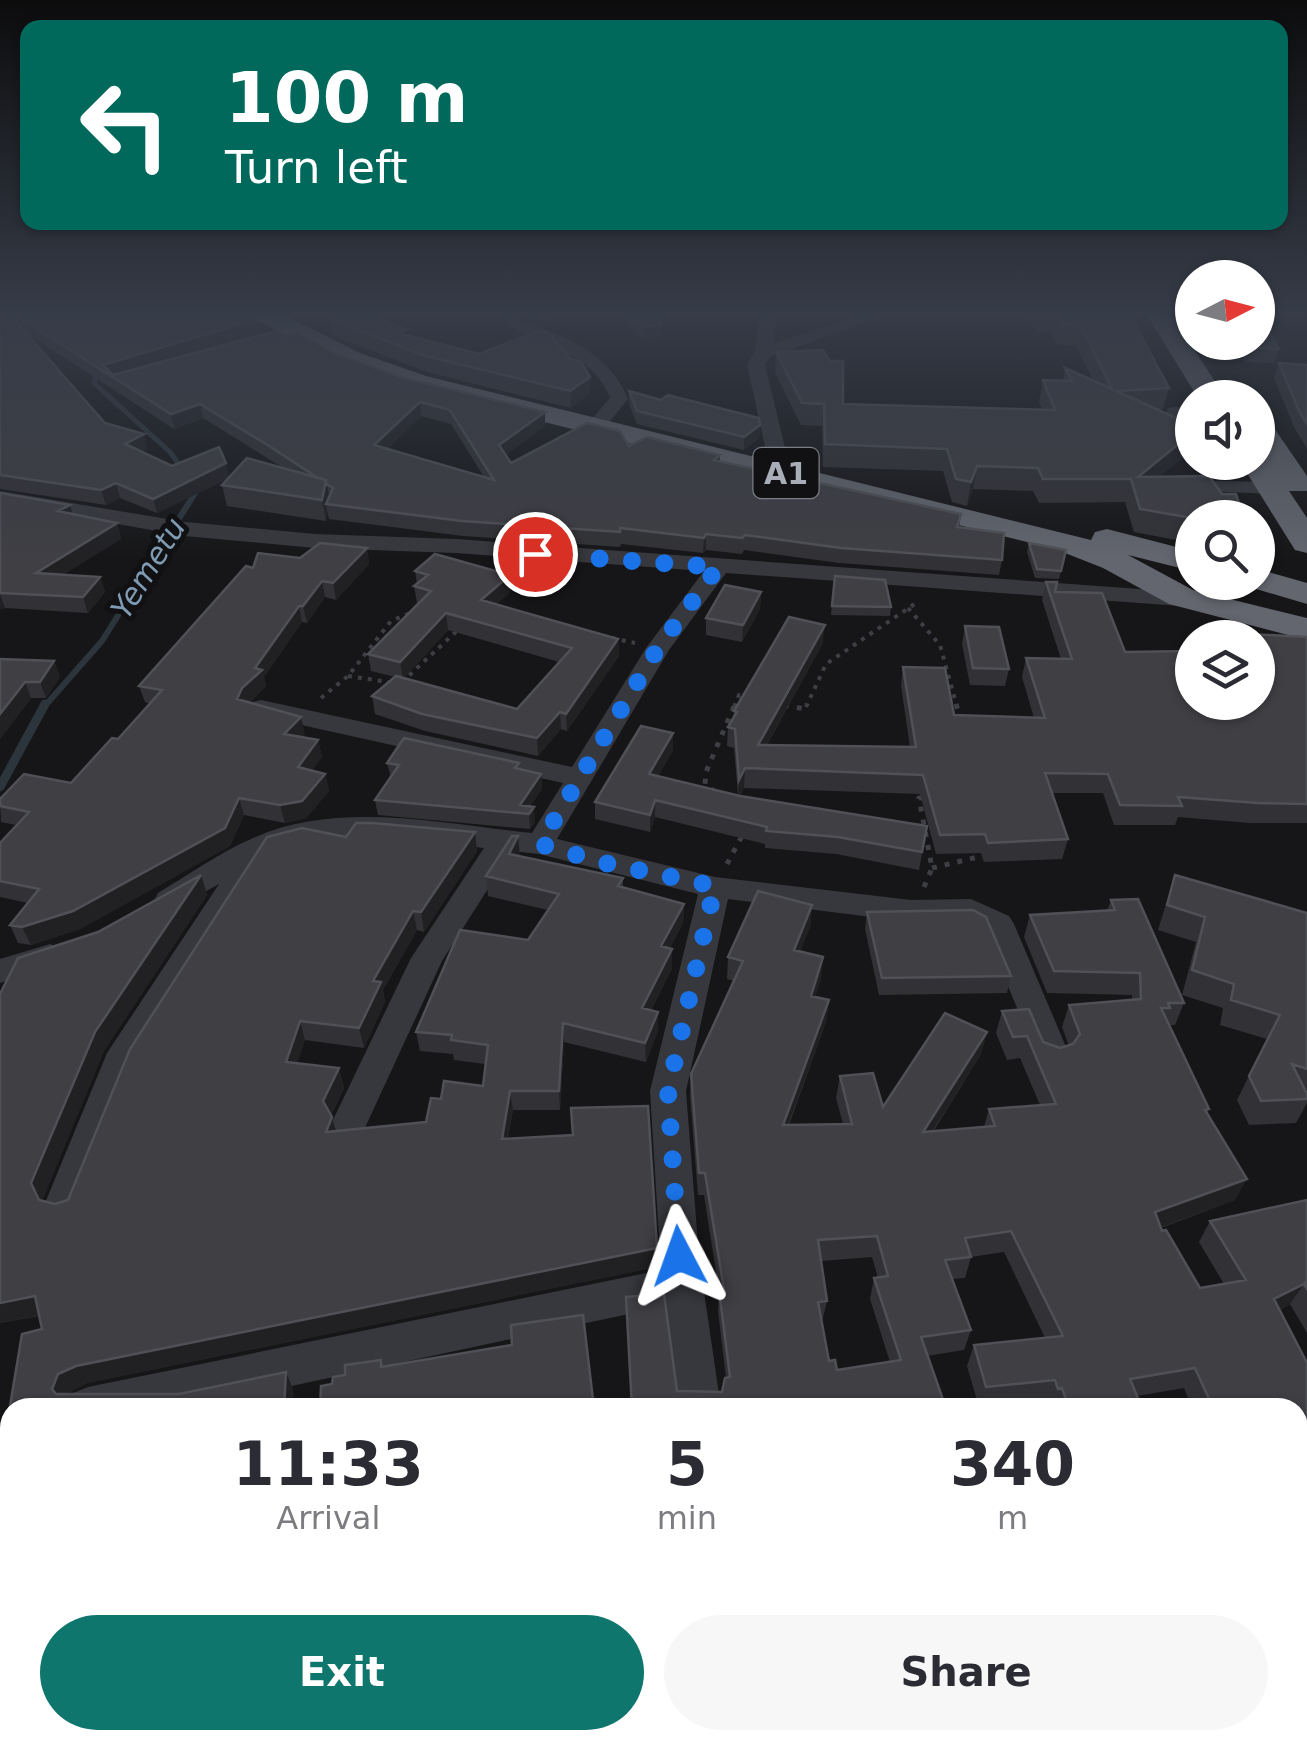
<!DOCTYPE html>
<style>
:root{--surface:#fff;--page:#f7f7f7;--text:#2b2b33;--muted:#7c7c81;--accent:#0f766e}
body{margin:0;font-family:"DejaVu Sans",sans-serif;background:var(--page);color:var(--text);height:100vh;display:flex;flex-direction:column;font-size:38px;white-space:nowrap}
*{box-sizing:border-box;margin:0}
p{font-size:32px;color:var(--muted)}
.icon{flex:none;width:55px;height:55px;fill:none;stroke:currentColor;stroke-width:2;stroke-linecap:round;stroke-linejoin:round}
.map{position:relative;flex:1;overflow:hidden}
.details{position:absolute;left:0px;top:1398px;width:1308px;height:352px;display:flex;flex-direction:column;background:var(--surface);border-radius:30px 30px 0 0;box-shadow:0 2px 8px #0004}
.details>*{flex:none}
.guide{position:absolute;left:20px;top:20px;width:1268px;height:210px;border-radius:20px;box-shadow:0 2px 8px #0004;background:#00695c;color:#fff;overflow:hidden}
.needle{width:65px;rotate:84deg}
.fabs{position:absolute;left:1175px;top:260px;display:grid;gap:20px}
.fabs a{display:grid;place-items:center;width:100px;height:100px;border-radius:50%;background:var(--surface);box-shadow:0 2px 8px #0004;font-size:50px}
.pin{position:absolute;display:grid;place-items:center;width:85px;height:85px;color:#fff;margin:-42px;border:5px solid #fff;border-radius:50%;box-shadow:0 2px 10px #0007}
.me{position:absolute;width:110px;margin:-55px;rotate:356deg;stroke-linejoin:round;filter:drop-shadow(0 0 8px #0008)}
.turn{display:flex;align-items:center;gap:35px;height:210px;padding:0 40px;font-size:45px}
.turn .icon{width:130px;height:130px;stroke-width:2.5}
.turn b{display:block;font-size:70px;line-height:85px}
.eta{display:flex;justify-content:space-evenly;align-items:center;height:170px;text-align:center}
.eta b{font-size:60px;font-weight:600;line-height:70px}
.primary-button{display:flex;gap:20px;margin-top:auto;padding:20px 40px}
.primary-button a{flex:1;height:115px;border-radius:60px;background:var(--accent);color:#fff;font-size:40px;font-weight:600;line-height:115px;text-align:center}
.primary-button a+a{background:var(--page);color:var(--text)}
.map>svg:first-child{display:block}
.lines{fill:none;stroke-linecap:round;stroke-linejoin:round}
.stream-far3{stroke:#2c353c;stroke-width:5}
.stream-far2{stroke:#2c353c;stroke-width:6}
.stream-far1{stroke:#2c353c;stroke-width:9}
.stream{stroke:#2c353c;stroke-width:14}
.path-far1{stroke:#3d3f44;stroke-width:4;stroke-dasharray:4 6;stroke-linecap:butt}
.path{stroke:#3d3f44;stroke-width:5;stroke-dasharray:5 8;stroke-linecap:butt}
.minor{fill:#37383d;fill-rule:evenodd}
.highway{fill:#63666e;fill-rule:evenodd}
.wall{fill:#323236;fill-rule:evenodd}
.shaded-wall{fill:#212124}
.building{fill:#3f3f44;stroke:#4f5156;stroke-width:2.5;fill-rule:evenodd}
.route{stroke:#1a73e8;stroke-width:18;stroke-dasharray:0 32.4}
.labels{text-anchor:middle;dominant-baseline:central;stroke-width:10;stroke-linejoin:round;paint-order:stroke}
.shield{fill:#111113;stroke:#7b7e86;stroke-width:2.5}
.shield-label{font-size:30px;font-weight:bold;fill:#a8adb8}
.far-water-label{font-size:30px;font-style:italic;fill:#7f9bb3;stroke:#111113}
</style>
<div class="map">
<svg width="1307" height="1748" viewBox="0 0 1307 1748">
<rect width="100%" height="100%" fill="#161618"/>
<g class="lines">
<path class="stream-far3" d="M98 369 94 383 170 452 183 470"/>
<path class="stream-far2" d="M44 707 102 641 197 490 195 487"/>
<path class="stream-far1" d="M0 787 45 704"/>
<path class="stream" d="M432 1740 446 1748
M322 1748 341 1740"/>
<path class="path-far1" d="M908 608 940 645 957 707
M612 638 635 643
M348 676 395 683
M402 682 460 628
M321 698 348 676 391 621 413 612
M784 705 794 707
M734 707 739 695 749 697
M806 707 826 664 919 601"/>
<path class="path" d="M956 704 960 718
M784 705 805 709 807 704
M715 792 705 784 706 772 735 704
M727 864 742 836
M932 868 978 857 974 848
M924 887 932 868 919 798H925"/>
<path class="minor" d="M501 315H517L520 321C563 333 611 355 628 399L603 430H589L586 426 610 398C589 341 518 346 501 315Z
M760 315H776L774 343 863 315H887L771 356 765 365 788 460 781 474 774 476 764 470 768 460 747 365 755 352Z
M1174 407 1192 408V420L1167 417V409Z
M1216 481 1271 482 1281 488 1271 494 1209 491 1206 487 1209 483Z
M0 491 185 522 315 534 456 539 1194 593 1206 600 1194 607 726 573 669 650 557 839 715 877 911 900 971 899 1009 916 1014 924 1069 1054 1064 1063 1052 1067 1040 1063 985 931 966 921 911 922 728 899 686 1091 699 1257 721 1408H679L666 1306 188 1408H67L73 1393 88 1387 661 1270 650 1091 698 894 539 854 512 851 442 961 363 1132 350 1137 337 1132 332 1122 411 958 484 848C412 841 338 825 269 853L135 1067 77 1215 64 1219 51 1215 45 1203 107 1053 219 884 169 912 158 909 154 901 158 893C188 875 219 853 251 839 337 799 442 824 532 833L563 783 252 714 248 708 252 702 261 700 572 767 646 648 704 571 456 553 315 548 185 536 0 503Z
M50 944 61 948 66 956 61 964 0 983V959Z
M1307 1517V1563L1298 1564V1518Z"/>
<path class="highway" d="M254 315H284L360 353 426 376 1091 540 1095 532 1107 529 1192 551V571L1128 555 1193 590 1307 618V640L1169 604 1103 568 1055 549 407 388 342 365 257 320Z
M1147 315H1171L1226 398H1198Z
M1258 416 1268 419 1307 476V491H1289L1307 518V553L1295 550 1240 462H1258V454L1263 455 1258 447Z
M1258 569 1307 583V604L1246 586 1243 582H1258Z"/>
</g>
<path class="wall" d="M0 315H250L257 319 260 332 159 362 284 337 545 426 506 455 511 463 629 446 720 455V462L961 514 959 528 1002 560 999 575 839 563 744 550 742 554 706 550 703 553 621 544 620 547 463 536 329 519 327 511 326 521 227 506 222 485 229 478 157 513 120 498 106 505 0 489ZM25 332 174 429 203 418 285 469 229 477 226 463 172 466 142 452 148 449 105 423ZM421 416 451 424 484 477 387 449Z
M520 315H548V320L523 318Z
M598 315H658L660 325V337L644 340 619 316 599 317Z
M1024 315H1130L1169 388 1163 409 1158 410 1192 450 1160 476 1192 518V543L1134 532 1125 502 1039 503 1033 491 973 489 967 506 952 502 943 471 823 467 822 426 801 425 775 373 776 352 843 404 1042 409 1039 402 1043 380 1063 381 1065 368 1093 380 1076 346 1057 345 1050 331 1037 332Z
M330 319 406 330V336L479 354 590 393 571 408 427 372 332 335Z
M1235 342H1258L1279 349 1274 363 1245 362Z
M1279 363 1307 365V449L1294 427 1274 378Z
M629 391 760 425 759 438 744 450 637 424 629 404Z
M0 493 70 505 72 514 117 523 121 539 64 574 100 577 105 592 88 613 5 608 0 609Z
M1029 543 1066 550 1059 579 1035 578 1027 552Z
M367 548 369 564 336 600 325 597 307 623 302 622 264 677 266 686 249 703 305 734 302 737 318 740 322 757 312 770 325 774 329 791 306 818 285 823 244 815 230 846 80 929 31 945 18 943 10 925 28 903 0 897V843L16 825 1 822 0 799 71 783 118 739 150 704 145 702 139 686 253 568Z
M415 571 510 575 511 591 496 605 618 639 619 656 567 731 561 729 538 756 425 731 375 714 372 696 395 677 371 671 368 654 419 603H417L414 586 417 584ZM448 630 559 662 517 709 404 678Z
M835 576 891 607 890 616 831 615Z
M1046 582 1055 592 1125 652 1258 702V638H1249L1250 634 1307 637V823H1250L1178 817 1175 825H1114L1103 793H1052L1068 839 1062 859 984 862 981 853 936 854 920 794 744 788 740 796 927 826 919 870 836 854 765 848V844L655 817 650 832 595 819V802L673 733V750L658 776 738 795 734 748 727 746 728 727 733 718 734 711 823 643 767 745 910 747 901 686 903 667 954 715 1034 718 1022 677 1026 658 1061 659 1042 600Z
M761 592 760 609 742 642 706 635V618Z
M965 626 1009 669 1005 686 970 685 962 644Z
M0 659 54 661 60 677 46 698H31L0 739Z
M387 763 520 769 541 774 542 789 530 806 535 822 530 829 378 815 375 800 391 778Z
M356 823H372L475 832 477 851 424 932 417 930 383 990 385 1002 364 1048 305 1040 297 1063 339 1068 344 1088 331 1116 335 1131 426 1122 431 1098 441 1099 444 1081 483 1086 485 1064 454 1060 453 1054 420 1051 416 1032 460 930 528 940 548 910 488 896 486 876 512 836H518L519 857 623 878V888L684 904 683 923 670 948 672 949V968L651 1010 658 1012V1031L646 1062 564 1042 560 1110H513L508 1138 573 1135 571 1108 648 1106 657 1267 87 1383 70 1392 68 1394H179L286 1372 293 1389 292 1408H10V1674L0 1675V1424H7L22 1334 42 1329 39 1316 0 1323V994L18 958 98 932 201 875 207 895 104 1051 42 1200 55 1204 68 1200 130 1049 267 837 302 828 346 837Z
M1175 875 1307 913V1103L1296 1123 1249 1125 1237 1100 1267 1039 1220 1025 1223 1008 1182 995 1196 942 1158 930Z
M1111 900 1184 1003 1175 1025H1169L1209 1109 1207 1113 1235 1200 1161 1228 1200 1288 1224 1284 1199 1242 1210 1221 1307 1200V1333L1290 1304 1280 1310 1307 1363V1494L1298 1496V1408H1192L1184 1388 1137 1396 1142 1408H1049L1046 1400 979 1407 967 1366 974 1345 1045 1338 1004 1252 971 1257 965 1278 952 1279 971 1330 964 1350 927 1356 946 1408 677 1391 722 1392 726 1378 718 1311 719 1291 704 1195H698L690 1096 691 1074 734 981 727 979 728 957 812 905 810 927 800 951 821 979 815 997 829 1000 826 1022 789 1125 843 1124 836 1098 840 1076 883 1107 987 1032 981 1054 933 1132 984 1127 989 1109 1040 1105 1020 1058 1007 1060 996 1033 1002 1011 1043 1042 1060 1048 1069 1046 1062 1027 1069 1005 1132 999V995L1047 993 1024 937 1030 915 1107 911ZM872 1257 878 1278H874L870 1299 890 1362 837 1370 829 1361 822 1322 827 1301 821 1261Z
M867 912 1011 976 1007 993 879 995 865 929Z
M37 1740H167L166 1747 163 1748H67L68 1741 42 1745Z
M509 1740H765L764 1748H504Z
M866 1740H930L932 1748H880L878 1740 867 1742Z
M1000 1740H1081L1082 1744 1079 1748H1002Z
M1186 1740H1298L1307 1748H1188Z"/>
<path class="shaded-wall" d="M257 319 260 332 112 377 103 365Z
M660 325V337L644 340V327Z
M590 377V393L571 408 570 391Z
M420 402 421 416 376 460 374 445Z
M200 404 203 418 174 429 171 414Z
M545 412V426L500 459 499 445Z
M760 425 759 438 744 450V437Z
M1192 433V450L1136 496 1138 477Z
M144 434 148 449 130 459 125 444Z
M226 463 230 478 157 513 153 499Z
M977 466 973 489 967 506 971 482Z
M326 480 330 501 326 504 327 511 326 521 322 500Z
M116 483 120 498 106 505 101 490Z
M70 505 74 520 58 511Z
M117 523 121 539 41 588 36 573Z
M706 534V550L703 553 704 538Z
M367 548 369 564 336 600 333 583Z
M510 575 511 591 483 617 481 600Z
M100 577 105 592 88 613 83 597Z
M322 581 325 597 307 623 303 606Z
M761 592 760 609 742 642 743 625Z
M0 594 5 608 0 609Z
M299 606 302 622 264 677 266 686 246 705 237 699 242 688Z
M446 613 448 630 403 679 400 662Z
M825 625 823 643 756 764 758 745Z
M618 639 619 656 567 731 566 714Z
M54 661 60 677 46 698 40 682Z
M25 682 31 698 0 739V714Z
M560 712 561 729 538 756 537 738Z
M301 717 305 734 288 751 284 734Z
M673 733V750L649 791V774Z
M318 740 322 757 302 784 298 767Z
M745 768 744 788 738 799 739 780Z
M325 774 329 791 306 818 285 823 280 805Z
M541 774 542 789 525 814 520 805Z
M239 798 244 815 230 846 80 929 31 945 22 927Z
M655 800V817L650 832V815Z
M534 807 535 822 530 829 529 814Z
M475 832 477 851 424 932 421 912Z
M518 836 520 856 511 874 509 854Z
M201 875 207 895 104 1051 42 1202 50 1219 31 1183 95 1032Z
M684 904 683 923 661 966V946Z
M812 905 810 927 792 972 794 950Z
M413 911 417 930 383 990 385 1002 364 1048 359 1028 373 981Z
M672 949V968L642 1027V1008Z
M823 957 821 979 808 1018 811 996Z
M829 1000 826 1022 780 1147 783 1125Z
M658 1012V1031L646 1062 645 1043Z
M300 1021 305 1040 291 1081 286 1062Z
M563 1023 564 1042 560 1110 559 1091Z
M987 1032 981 1054 918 1154 923 1132Z
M339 1068 344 1088 329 1120 323 1101Z
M510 1091 513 1110 504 1158 502 1139Z
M332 1117 337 1136 326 1132Z
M1247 1179 1235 1200 1145 1233 1155 1212Z
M657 1248V1267L87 1383 70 1392 64 1407 52 1389 58 1374 76 1366Z
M1304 1284 1290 1304 1261 1320 1274 1299Z
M35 1296 46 1314 0 1323V1303Z
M286 1372 293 1389 292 1408H284Z
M10 1535V1556L0 1560V1539Z"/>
<path class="building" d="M0 315H10L105 423 144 434 125 444 172 466 219 447 226 463 153 499 116 483 101 490 0 475Z
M15 315H250L257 319 103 365 113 375 276 331 284 337 296 333 338 355 404 378 545 412 499 445 511 463 587 423 620 431 629 446 647 437 720 455 714 460 961 514 957 527 1004 533 1002 560 841 548 745 535 742 538 706 534 704 538 620 528V532L462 521 326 504 333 488 326 484V480L318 478 266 444 200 404 171 414ZM420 402 450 410 494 480 374 445Z
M344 315H369L406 330 397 333 479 354 541 330 550 334 571 359 581 362 590 377 570 391 425 356 330 319Z
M630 315H658L660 325 644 327Z
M1056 315H1130L1169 388 1116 391 1192 425V433L1138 477 1209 476 1222 494H1236L1244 518H1192L1140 509 1131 479H1043L1038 468 977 466 971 482 956 479 947 449 825 444 824 404 802 403 776 352 823 350 830 361H843V404L1055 410 1043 380 1072 381 1065 368 1112 389 1080 325H1062Z
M1258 322 1265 323 1279 349 1250 347 1247 342H1258Z
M1279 363 1307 365V424L1299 411Z
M629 391 661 400 668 395 759 418 760 425 744 437 637 411Z
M247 458 326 480 322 500 222 485Z
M0 493 70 505 58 511 117 523 36 573 100 577 83 597 0 593Z
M320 543 367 548 333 583 322 581 303 606H299L255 668 262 670 242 688 237 699 301 717 284 734 318 740 298 767 325 774 302 801 280 805 239 798 225 828 73 911 22 927 10 925 39 889 0 881V843L29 812 0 806V799L24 774 71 783 112 738 118 739 162 690 139 686 246 566 253 568 258 553 300 558Z
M1029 543 1066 550 1061 571 1037 569Z
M435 554 510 575 481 600 618 639 566 714 560 712 537 738 422 714 372 696 396 676 517 709 572 648 446 613 400 662 368 654 431 591 414 586 428 575 415 571Z
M835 576 885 580 891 607 832 606Z
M1046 582H1057L1055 592 1102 593 1125 652 1192 651V702H1258V650H1260L1258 646V638H1252L1250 634 1307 637V804L1258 803 1178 797 1182 806 1120 805 1108 774 1045 773 1068 839 988 843 985 834 940 835 923 775 745 768 739 780 735 729 728 727 737 712 734 711 789 617 825 625 758 745 916 747 903 667 945 668 954 715 1045 718 1026 658 1072 659Z
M725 585 761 592 743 625 706 618Z
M965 626 999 627 1009 669 973 668Z
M0 659 54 661 40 682H25L0 714Z
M641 726 673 733 649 774 740 796 927 826 922 852 838 837 766 831 767 827 655 800 650 815 595 802Z
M404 738 519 763 515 768 541 774 520 805 534 807 529 814 375 800 399 765 387 763Z
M356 823H372L475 832 421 912 413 911 373 981 381 982 359 1028 300 1021 286 1062 339 1068 323 1101 332 1117 326 1132 426 1122 431 1098 441 1099 444 1081 483 1086 488 1045 451 1040 452 1035 416 1032 460 930 528 940 559 894 486 876 512 836H518L509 854 623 878 618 886 684 904 661 946 672 949 642 1008 658 1012 645 1043 563 1023 559 1091H510L502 1139 573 1135 571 1108 648 1106 657 1248 76 1366 58 1374 52 1389 56 1394H179L286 1372 284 1408H10V1535L0 1539V1424H7L22 1334 42 1329 35 1296 0 1303V994L18 958 98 932 201 875 95 1032 31 1183 39 1200 55 1204 68 1200 130 1049 267 837 302 828 346 837Z
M1175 875 1307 913V1069L1292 1064 1307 1094V1099L1261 1101 1249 1076 1280 1015 1231 1000 1234 984 1192 970 1205 917 1167 905Z
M758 891 812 905 794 950 823 957 811 996 829 1000 783 1125 852 1124 840 1076 873 1073 883 1107 945 1013 987 1032 923 1132 995 1126 989 1109 1056 1104 1027 1036 1013 1037 1002 1011 1029 1009 1043 1042 1060 1048 1073 1044 1080 1034 1069 1005 1141 999 1140 973 1054 971 1030 915 1115 910 1111 900 1138 899 1184 1003H1168L1170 1008H1161L1209 1109 1205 1110 1247 1179 1155 1212 1162 1231 1166 1230 1200 1288 1246 1280 1210 1221 1307 1200V1282L1304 1283H1307V1289L1304 1284 1274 1299 1307 1363V1478L1298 1479V1408H1213L1195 1368 1130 1379 1142 1408H1069L1062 1388 1058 1389 1055 1380 986 1387 974 1345 1063 1336 1011 1231 965 1238 971 1257 945 1260 971 1330 921 1337 946 1408H632L626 1297 664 1294 677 1391 722 1392 725 1378 730 1377 719 1290H724L705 1173H699L691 1074 743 961 728 957ZM877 1236 888 1276 874 1278 901 1360 837 1370 835 1360 829 1361 818 1302 827 1301 818 1240Z
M973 910 986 917 1011 976 882 978 867 912Z
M583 1315 594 1408H320L321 1386 332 1384 333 1377 345 1375V1365L381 1360V1367L512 1345 511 1325Z
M10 1555V1659L0 1660V1556Z
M1298 1616H1307V1748H1209L1207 1740H1298Z
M68 1740H123L108 1743 107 1748H67Z
M509 1740H765L766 1742 728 1740V1748H504Z
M886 1740H930L932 1748H888Z
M1011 1740H1081L1082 1744 1063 1746V1748H1013Z"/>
<linearGradient id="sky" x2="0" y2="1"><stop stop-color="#0c0c0d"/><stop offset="0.56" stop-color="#363c48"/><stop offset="1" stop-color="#363c48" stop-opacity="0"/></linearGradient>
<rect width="1307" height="559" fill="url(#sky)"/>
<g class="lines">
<path class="route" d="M535 554 718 567 658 648 540 844 600 862 715 886 668 1091 679 1256"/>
</g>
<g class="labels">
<rect class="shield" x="753.5" y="448" width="65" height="50" rx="8"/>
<g class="shield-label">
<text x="786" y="473">A1</text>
</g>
<g class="far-water-label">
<text transform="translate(148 568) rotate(-58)">Yemetu</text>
</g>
</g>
</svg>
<div class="fabs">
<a><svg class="needle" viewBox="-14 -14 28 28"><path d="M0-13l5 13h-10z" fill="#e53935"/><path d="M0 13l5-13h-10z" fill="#7c7c81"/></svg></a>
<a><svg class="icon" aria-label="sound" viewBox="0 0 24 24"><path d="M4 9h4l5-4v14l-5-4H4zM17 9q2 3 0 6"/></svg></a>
<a><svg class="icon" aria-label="search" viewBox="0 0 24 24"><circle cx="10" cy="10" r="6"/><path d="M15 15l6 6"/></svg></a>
<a><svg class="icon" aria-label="layers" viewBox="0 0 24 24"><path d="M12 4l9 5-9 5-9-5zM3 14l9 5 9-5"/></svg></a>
</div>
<div class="pin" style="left:535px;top:554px;background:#d93025"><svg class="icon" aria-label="arrive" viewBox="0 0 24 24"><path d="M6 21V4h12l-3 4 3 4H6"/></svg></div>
<svg class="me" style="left:679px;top:1256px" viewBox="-20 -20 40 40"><path d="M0-17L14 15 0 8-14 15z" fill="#1a73e8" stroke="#fff" stroke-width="4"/></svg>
<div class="guide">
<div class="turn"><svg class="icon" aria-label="left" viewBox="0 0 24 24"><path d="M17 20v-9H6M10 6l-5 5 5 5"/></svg><div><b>100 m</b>Turn left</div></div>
</div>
<section class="details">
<div class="eta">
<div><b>11:33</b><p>Arrival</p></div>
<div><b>5</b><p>min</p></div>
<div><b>340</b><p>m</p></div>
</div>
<div class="primary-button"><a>Exit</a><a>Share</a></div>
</section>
</div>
